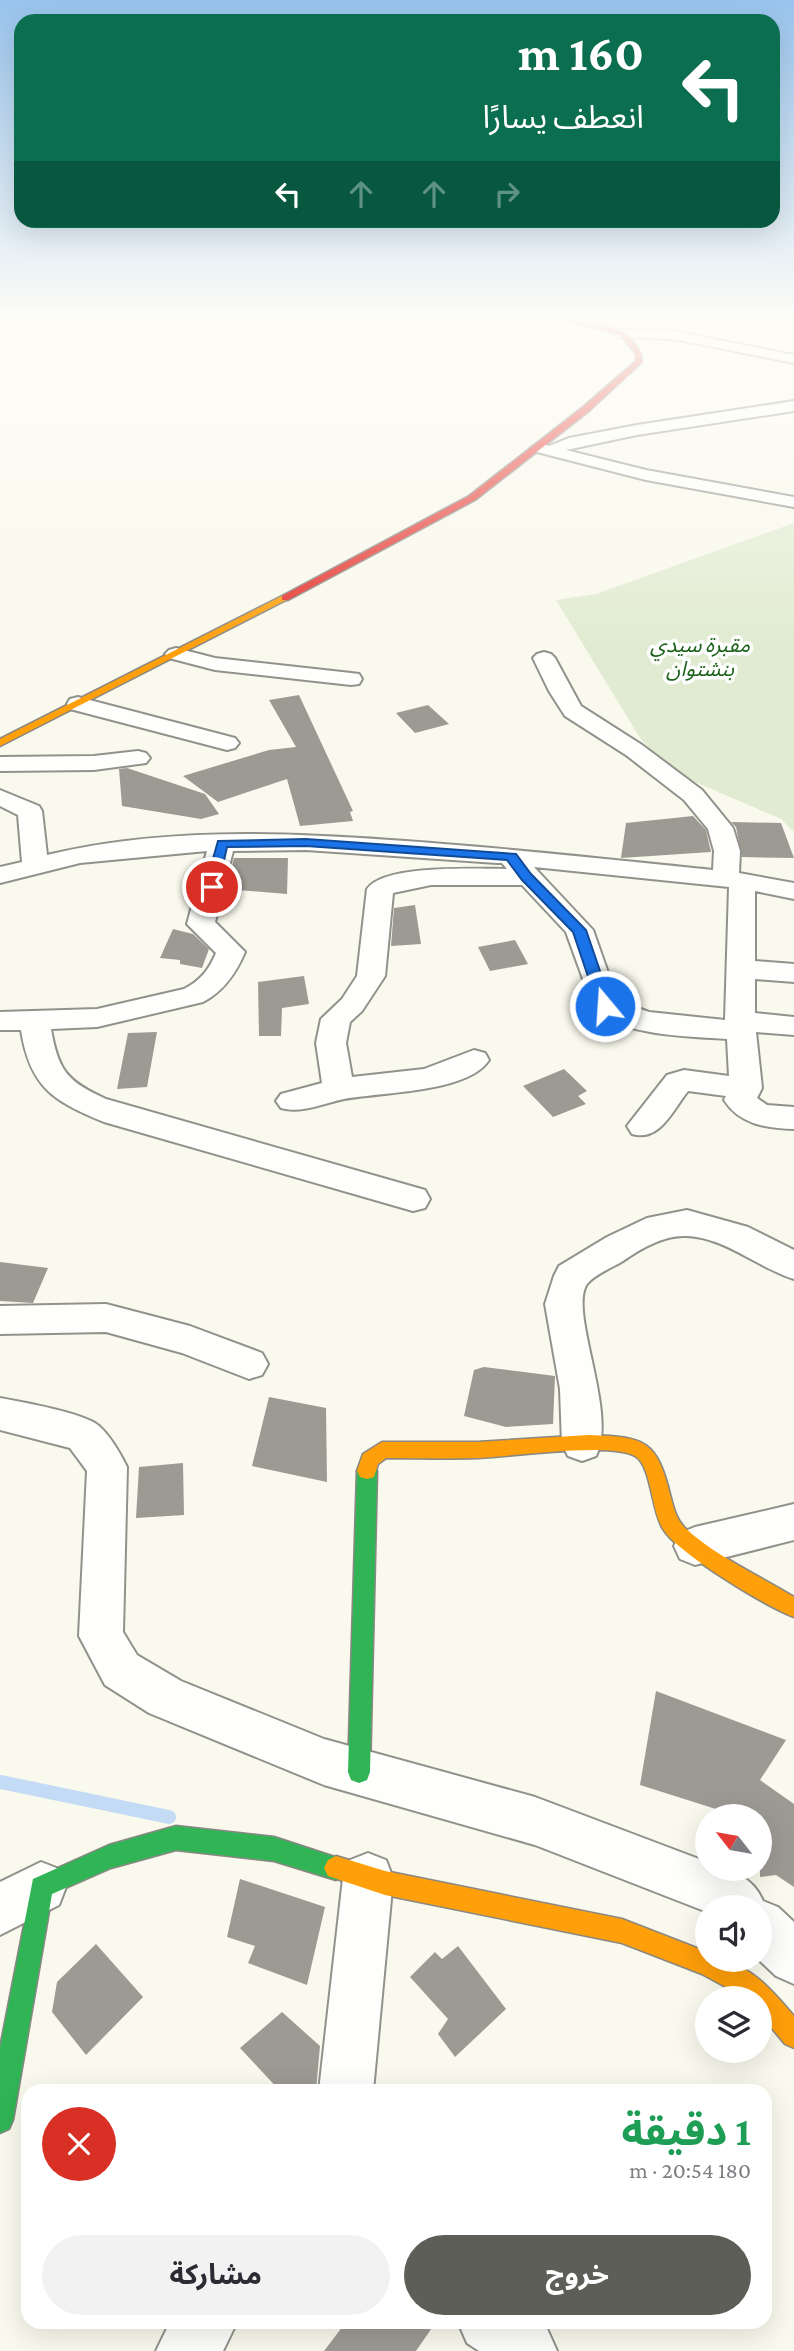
<!DOCTYPE html>
<html lang="ar">
<meta charset="utf-8">
<style>
:root{--surface:#fff;--page:#f2f2f3;--text:#2b2b33;--muted:#7c7c81;--accent:#5e5e59}
body{margin:0;font-family:"Crimson Pro","Noto Sans Arabic",serif;background:var(--page);color:var(--text);direction:rtl;height:100vh;display:flex;flex-direction:column;font-size:26px;white-space:nowrap}
*{box-sizing:border-box;margin:0}
p{font-size:23px;color:var(--muted)}
.icon{flex:none;width:38px;height:38px;fill:none;stroke:currentColor;stroke-width:2;stroke-linecap:round;stroke-linejoin:round}
.map{position:relative;flex:1;overflow:hidden;direction:ltr}
.sheet{position:absolute;left:21px;top:2084px;width:751px;height:245px;display:flex;flex-direction:column;background:var(--surface);border-radius:21px;box-shadow:0 7px 28px #0002;direction:rtl}
.sheet>*{flex:none}
.top-card{position:absolute;left:14px;top:14px;width:766px;height:214px;border-radius:21px;box-shadow:0 7px 28px #0002;direction:rtl;background:#0b6e4f;color:#fff;overflow:hidden}
.needle{width:46px;rotate:301deg}
.tools{position:absolute;left:695px;top:1804px;display:grid;gap:14px}
.tools a{display:grid;place-items:center;width:77px;height:77px;border-radius:50%;background:var(--surface);box-shadow:0 7px 28px #0002;font-size:35px}
.pin{position:absolute;display:grid;place-items:center;width:60px;height:60px;color:#fff;margin:-30px;border:4px solid #fff;border-radius:50%;box-shadow:0 2px 7px #0007}
.me{position:absolute;width:77px;margin:-38px;rotate:342deg;stroke-linejoin:round;filter:drop-shadow(0 0 5px #0008)}
.turn{display:flex;align-items:center;gap:24px;height:147px;padding:0 21px;font-size:32px}
.turn .icon{width:91px;height:91px;stroke-width:2.5}
.turn b{display:block;font-size:49px;line-height:60px}
.lanes{display:flex;align-items:center;height:66px;padding:0 21px;background:#0003;justify-content:center;gap:35px;direction:ltr}
.lanes .off{opacity:.35}
.round{display:grid;place-items:center;flex:none;width:74px;height:74px;border-radius:37px;background:var(--page)}
.summary{display:flex;align-items:center;justify-content:space-between;height:119px;padding:0 21px}
h1{font-size:42px;font-weight:700;line-height:52px;color:#1e9e55}
.cta{display:flex;gap:14px;margin-top:auto;padding:14px 21px}
.cta a{flex:1;height:80px;border-radius:42px;background:var(--accent);color:#fff;font-size:28px;font-weight:700;line-height:80px;text-align:center}
.cta a+a{background:var(--page);color:var(--text)}
.map>svg:first-child{display:block}
.cemetery{fill:#e1ebd1}
.lines{fill:none;stroke-linecap:round;stroke-linejoin:round}
.stream{stroke:#c3dbf5;stroke-width:14}
.building{fill:#9c9a93}
.street-casing{stroke:#92928c;stroke-width:4}
.fast-casing{stroke:#898883;stroke-width:3}
.slow-casing{stroke:#898883;stroke-width:3}
.jam-casing{stroke:#898883;stroke-width:3}
.street{fill:#fefefc;fill-rule:evenodd}
.fast{fill:#30b455;fill-rule:evenodd}
.slow{fill:#ff9f0a;fill-rule:evenodd}
.jam{fill:#e5322d;fill-rule:evenodd}
.route{fill:#1a73e8;stroke:#114b97;stroke-width:2}
.labels{text-anchor:middle;dominant-baseline:central;stroke-width:7;stroke-linejoin:round;paint-order:stroke}
.far-park-label{font-size:21px;font-style:italic;fill:#1d621a;stroke:#fff}
</style>
<div class="map">
<svg width="794" height="2351" viewBox="0 0 794 2351">
<rect width="100%" height="100%" fill="#faf9ed"/>
<path class="cemetery" d="M794 523V832L781 819 670 771 640 738 556 600 596 594Z"/>
<g class="lines">
<path class="stream" d="M1 1782 169 1817"/>
</g>
<path class="building" d="M299 695 353 811 350 812 353 821 300 826 287 779 218 802 183 776 269 750 296 747 269 700Z
M428 705 449 724 415 733 396 713Z
M127 768 205 794 219 814 201 819 122 806 119 769Z
M693 816 706 830 711 852 621 858 626 823Z
M731 822 781 823 794 858 742 857 736 827Z
M234 858H288L287 894 226 889Z
M415 905 421 944 391 946 394 908Z
M173 929 193 934 209 949 202 968 180 964V960L160 958Z
M515 940 528 964 490 971 478 947Z
M304 976 309 1004 282 1008 281 1036H259L258 982Z
M157 1032 147 1087 117 1089 128 1033Z
M564 1069 587 1091 578 1096 586 1104 553 1117 523 1086Z
M0 1262 48 1268 33 1303 0 1301Z
M484 1367 555 1376 553 1424 506 1427 464 1416 474 1370Z
M269 1397 326 1408 327 1482 252 1466Z
M183 1463 184 1515 136 1518 139 1467Z
M656 1691 786 1740 760 1780 794 1804V1887L776 1875 760 1877V1816H738L640 1785Z
M240 1879 325 1907 307 1985 248 1963 255 1946 227 1937Z
M96 1944 143 1997 86 2055 52 2012 57 1982Z
M458 1946 506 2009 455 2057 438 2034 448 2019 410 1977 435 1952 442 1959Z
M282 2012 320 2046 316 2091H280L240 2048Z
M346 2322H436L416 2351H324Z"/>
<g class="lines">
<defs>
<path id="street" d="M622 330 673 331 794 355V363L673 339 617 337 615 334Z
M794 401V411L637 435 566 450 646 470 794 497V507L646 480 533 451 531 448 539 443 549 446 569 438 637 425Z
M176 648 215 658 351 673 359 674 362 679 359 684 351 685 215 670 169 658 165 654 169 650Z
M544 652 551 654 555 658 581 706 642 745 702 790 733 828 740 851 739 873 794 883V899L755 891V961L794 964V982L755 979V1013L794 1017V1035L756 1032 762 1088 757 1098 767 1105 794 1107V1129C767 1128 740 1125 724 1100L726 1096 688 1091C672 1111 660 1142 632 1134L627 1126 667 1075 684 1070 729 1076 727 1039C683 1036 632 1036 595 1012L566 932 522 885H431L393 893 385 976 362 1011 350 1022 346 1043 352 1077 424 1069 474 1050 485 1053 489 1060C468 1093 380 1092 344 1099 325 1103 301 1114 281 1108L276 1101 281 1094 322 1083 316 1043 321 1019 342 999 357 976 367 889C384 864 478 869 507 869L502 863H497L306 850 233 851 215 922 245 952C236 973 224 991 203 1002L97 1027 51 1029C58 1071 68 1082 106 1099L425 1190 430 1199 425 1208 413 1211 104 1122C53 1101 30 1087 21 1030H0V1012L97 1009 184 989C200 981 209 970 216 953L187 924 207 851 80 863 0 883V867L22 862 18 815 0 806V790L39 806 42 811 47 855C158 828 277 832 390 840 498 847 605 859 713 870L714 851 708 829 684 800 626 755 565 716 549 691 533 658 537 654ZM534 867 729 887 725 1020 649 1012 618 1001 593 930Z
M78 697 235 738 239 743 235 748 227 750 70 709 67 704 70 699Z
M138 751 146 753 150 758 146 763 94 770 0 771V757L94 756Z
M687 1210 748 1227 794 1250V1279C758 1268 725 1237 686 1236 664 1235 640 1249 623 1261 613 1267 594 1275 587 1284 568 1312 618 1412 596 1456L582 1461 568 1456 562 1444 560 1389 545 1304 554 1276 559 1266 607 1237 647 1218Z
M106 1304 190 1326 262 1353 268 1364 262 1375 249 1379 182 1353 106 1332 0 1334V1306Z
M0 1398C22 1402 85 1413 99 1426 111 1437 120 1453 127 1467L123 1632 137 1655 181 1681 324 1739 535 1797 707 1862V1869C732 1869 753 1877 763 1901L778 1907 794 1922V1984L776 1976 759 1960 760 1908H707V1912L535 1845 324 1785 149 1713 105 1685 79 1636 87 1471 70 1448 0 1430Z
M794 1504V1540L695 1565 680 1559 674 1546 680 1533 695 1527Z
M368 1853 386 1860 393 1878 373 2091H319L343 1878 350 1860Z
M41 1862 59 1869 66 1887 59 1905 0 1935V1882Z
M170 2322H237L223 2351H156Z
M458 2322H544L557 2351H479L467 2343Z"/>
<path id="fast" d="M367 1463 374 1465 377 1471 370 1772 367 1780 359 1783 351 1780 348 1772 357 1471 360 1465Z
M176 1826 274 1837 344 1860 348 1868 344 1876 336 1880 274 1861 176 1850 111 1868 52 1894 13 2120 9 2129 0 2133V2048L33 1879 109 1845Z"/>
<path id="slow" d="M282 596 290 598 0 746V739Z
M589 1435C646 1437 657 1440 671 1498 674 1509 676 1518 684 1527 715 1556 758 1575 794 1597V1617C767 1607 677 1553 663 1529 651 1511 652 1466 635 1456 611 1442 508 1457 476 1458 446 1459 416 1458 386 1458L378 1464 374 1477 367 1479 360 1477 357 1471 363 1454 382 1442H478Z
M336 1856 385 1871 622 1919 707 1952V1960C748 1960 769 1987 794 2016V2048L785 2044 760 2014V1998H746L702 1974 622 1943 385 1895 328 1876 324 1868 328 1860Z"/>
<path id="jam" d="M563 320C575 319 615 327 625 333 633 339 642 352 642 362L589 411 475 500 288 600H282V596L469 496 583 407 636 361V354L620 335Z"/>
</defs>
<use href="#street" class="street-casing"/>
<use href="#fast" class="fast-casing"/>
<use href="#slow" class="slow-casing"/>
<use href="#jam" class="jam-casing"/>
<use href="#street" class="street"/>
<use href="#fast" class="fast"/>
<use href="#slow" class="slow"/>
<use href="#jam" class="jam"/>
</g>
<linearGradient id="sky" x2="0" y2="1"><stop stop-color="#99c4ed"/><stop offset="0.49" stop-color="#fdfcf7"/><stop offset="1" stop-color="#fdfcf7" stop-opacity="0"/></linearGradient>
<rect width="794" height="649" fill="url(#sky)"/>
<path class="route" d="M306 839 516 854 531 874 586 930 612 1006 605 1010 598 1006 573 932 522 880 507 860 306 846 227 847 218 887 212 891 205 887 218 841Z"/>
<g class="labels">
<g class="far-park-label">
<text x="700" y="645">مقبرة سيدي<tspan x="700" dy="24">بنشتوان</tspan></text>
</g>
</g>
</svg>
<div class="tools">
<a><svg class="needle" viewBox="-14 -14 28 28"><path d="M0-13l5 13h-10z" fill="#e53935"/><path d="M0 13l5-13h-10z" fill="#7c7c81"/></svg></a>
<a><svg class="icon" aria-label="sound" viewBox="0 0 24 24"><path d="M4 9h4l5-4v14l-5-4H4zM17 9q2 3 0 6"/></svg></a>
<a><svg class="icon" aria-label="layers" viewBox="0 0 24 24"><path d="M12 4l9 5-9 5-9-5zM3 14l9 5 9-5"/></svg></a>
</div>
<div class="pin" style="left:212px;top:887px;background:#d93025"><svg class="icon" aria-label="arrive" viewBox="0 0 24 24"><path d="M6 21V4h12l-3 4 3 4H6"/></svg></div>
<svg class="me" style="left:605px;top:1006px" viewBox="-20 -20 40 40"><circle r="17" fill="#1a73e8" stroke="#fff" stroke-width="3"/><path d="M0-11L8 9 0 5-8 9z" fill="#fff"/></svg>
<div class="top-card">
<div class="turn"><svg class="icon" aria-label="left" viewBox="0 0 24 24"><path d="M17 20v-9H6M10 6l-5 5 5 5"/></svg><div><b>160 m</b>انعطف يسارًا</div></div>
<div class="lanes"><svg class="icon" aria-label="left" viewBox="0 0 24 24"><path d="M17 20v-9H6M10 6l-5 5 5 5"/></svg><svg class="icon off" aria-label="ahead" viewBox="0 0 24 24"><path d="M12 20V5M6 11l6-6 6 6"/></svg><svg class="icon off" aria-label="ahead" viewBox="0 0 24 24"><path d="M12 20V5M6 11l6-6 6 6"/></svg><svg class="icon off" aria-label="right" viewBox="0 0 24 24"><path d="M7 20v-9h11M14 6l5 5-5 5"/></svg></div>
</div>
<section class="sheet">
<div class="summary"><div><h1>1 دقيقة</h1><p>180 m · 20:54</p></div><a class="round" style="background:#d93025;color:#fff"><svg class="icon" aria-label="close" viewBox="0 0 24 24"><path d="M6 6l12 12M18 6L6 18"/></svg></a></div>
<div class="cta"><a>خروج</a><a>مشاركة</a></div>
</section>
</div>
